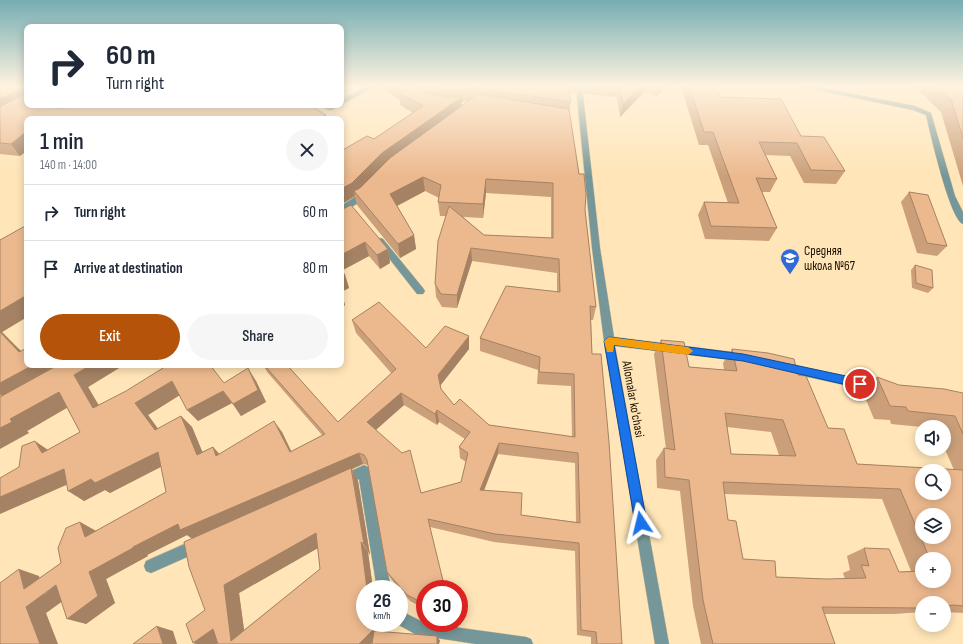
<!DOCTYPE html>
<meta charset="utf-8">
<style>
:root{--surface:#fff;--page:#f6f6f7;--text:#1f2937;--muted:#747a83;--line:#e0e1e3;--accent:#b45309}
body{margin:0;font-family:"Sofia Sans Condensed",sans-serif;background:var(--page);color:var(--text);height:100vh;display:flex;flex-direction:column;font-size:15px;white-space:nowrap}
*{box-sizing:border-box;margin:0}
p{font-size:13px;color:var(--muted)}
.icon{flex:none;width:22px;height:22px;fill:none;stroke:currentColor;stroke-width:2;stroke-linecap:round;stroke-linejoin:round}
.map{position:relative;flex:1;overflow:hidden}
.drawer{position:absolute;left:24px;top:116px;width:320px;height:252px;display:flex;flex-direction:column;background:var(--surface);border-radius:8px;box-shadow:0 2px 10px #0003}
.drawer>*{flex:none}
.guide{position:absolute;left:24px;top:24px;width:320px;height:84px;border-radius:8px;box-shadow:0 2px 10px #0003;background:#fff;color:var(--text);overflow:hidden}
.fabs{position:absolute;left:915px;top:420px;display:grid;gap:8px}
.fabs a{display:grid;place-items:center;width:36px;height:36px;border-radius:50%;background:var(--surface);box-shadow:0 2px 10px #0003;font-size:20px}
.speed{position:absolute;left:356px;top:580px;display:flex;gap:8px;font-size:20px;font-weight:700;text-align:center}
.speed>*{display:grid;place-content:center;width:52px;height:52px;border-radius:50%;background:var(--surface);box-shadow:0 2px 10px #0003;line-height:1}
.speed small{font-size:10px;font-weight:400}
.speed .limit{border:6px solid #d22;background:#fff;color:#111}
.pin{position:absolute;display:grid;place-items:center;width:34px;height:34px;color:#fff;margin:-17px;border:2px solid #fff;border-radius:50%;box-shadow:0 1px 4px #0007}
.me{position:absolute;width:44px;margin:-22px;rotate:350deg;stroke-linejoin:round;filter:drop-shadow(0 0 3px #0008)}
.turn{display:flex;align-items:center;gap:14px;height:84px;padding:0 16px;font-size:18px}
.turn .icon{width:52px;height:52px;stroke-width:2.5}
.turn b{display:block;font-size:28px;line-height:34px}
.round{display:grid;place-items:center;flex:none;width:42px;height:42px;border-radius:21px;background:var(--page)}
.headline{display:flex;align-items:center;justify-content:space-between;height:68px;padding:0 16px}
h1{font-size:24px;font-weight:600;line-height:30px}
.primary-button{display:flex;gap:8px;margin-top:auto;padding:8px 16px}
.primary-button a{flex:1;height:46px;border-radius:24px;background:var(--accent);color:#fff;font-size:16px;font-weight:600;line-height:46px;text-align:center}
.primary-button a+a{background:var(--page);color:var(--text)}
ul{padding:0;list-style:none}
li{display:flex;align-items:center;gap:12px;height:56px;padding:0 16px;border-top:1px solid var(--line)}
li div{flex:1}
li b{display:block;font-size:15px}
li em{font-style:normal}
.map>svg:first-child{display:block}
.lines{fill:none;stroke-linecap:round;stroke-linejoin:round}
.minor-casing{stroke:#dbc39a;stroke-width:1}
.minor{fill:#769799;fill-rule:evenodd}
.wall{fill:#cb9f7a;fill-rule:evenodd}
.shaded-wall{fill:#a58263}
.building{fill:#ecb98e;stroke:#a58263;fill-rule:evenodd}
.route{fill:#1a73e8;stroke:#114b97}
.slow{fill:#f59e0b}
.labels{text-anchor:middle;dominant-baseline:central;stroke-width:3;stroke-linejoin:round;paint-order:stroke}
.poi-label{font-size:13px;fill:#1c1100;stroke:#ffe5b7;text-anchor:start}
.street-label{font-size:13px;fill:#1c1100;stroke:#ffe5b7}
</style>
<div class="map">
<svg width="963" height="644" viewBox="0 0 963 644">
<rect width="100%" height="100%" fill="#ffe5b7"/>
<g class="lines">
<defs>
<path id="minor" d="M368 86H376L332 110H328L319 105 330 106 341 105V100Z
M576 86H582L600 248 614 337 740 353 744 354 745 357 744 360 740 361 615 346 669 644H655L604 341 592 248Z
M797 86H812L915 106 931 113 955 196 963 212V224C950 220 930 132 926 115L913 110Z
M365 190 369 193 362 201 341 213V206Z
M380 238 383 239 423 288 425 291 423 294H417L377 243 376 241Z
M785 364 881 383 885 385 886 388 885 391 881 393 785 372 781 371 780 368 781 365Z
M364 465 368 467 370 471 391 589H377L359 479 342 487 338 485 336 481 338 477Z
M198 538 203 540 205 545 203 550 151 573 146 571 144 566 146 561Z
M399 610 425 623 526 637 531 639 533 644H476L417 635 395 623H399Z"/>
</defs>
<use href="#minor" class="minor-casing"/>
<use href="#minor" class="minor"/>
</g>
<path class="wall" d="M0 86H27V105L54 108H57L53 105H309L326 115 327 119H27L20 156 0 154Z
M379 86H576L575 93H569L571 102 569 112 585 210 596 307 593 320H591L592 354 622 644H591V637L577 635 575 551 494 542 430 527 425 589V609L410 601 391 579 387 572 368 465 363 464 352 469 358 481 370 555 368 552 373 589H365V623H377L379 631 437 636 440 641 372 643 371 644H218V643L216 644H197L193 643 205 610 192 539 187 535 147 555 148 556 106 579 115 603 86 624 61 602 46 613 0 644 39 576V579L61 563 80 522 96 531 166 492 161 467 110 493 105 490 84 501 67 485 48 450 80 432 67 408 27 431 29 433 1 396H0V240L27 225V317L2 332 27 365H124L88 387 98 405 224 383 256 381 266 402 241 416 232 403 198 421 180 395 148 415 158 429 181 416 192 427 202 452 213 447 219 454 282 432 291 452 322 435 268 373 263 365H287L338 422 392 374 356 333 352 320 426 348 469 349 440 386 441 389 454 405 489 425 572 437 571 386 537 384 538 370 480 351V338L557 292V273L472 261 457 308 442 307 436 297 435 284 446 216H440L438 202 439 198 425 191 397 206 414 235 416 249 400 258 357 205 355 196 342 204 341 203V151L374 139 413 113 400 105V100ZM468 101 462 106V102ZM486 193 551 197V238L484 235 463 217 483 218ZM404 405 437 425 439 422 465 439 459 447 460 458 466 462 461 482 421 493 376 430ZM498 454 575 463 576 522 521 515 484 491ZM318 548 320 569 244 630 239 593Z
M582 86H666L657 96 644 92 620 117 617 97 584 94Z
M681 86H715L720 97 801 136 845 171 836 184 804 183 790 156 766 155 777 179 770 192H762L777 228 769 241 705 239 698 215 704 202 728 203 708 145H699Z
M914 86H963V186L941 112Z
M909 192 947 246 937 256 917 253 901 202Z
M341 210 388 249 390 263 380 269 369 256 341 271 345 275 349 288 341 292 345 305 341 308Z
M915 265 933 288 928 293 912 288 911 270Z
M661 340 689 367 724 370 723 363 732 349 798 375 828 428 857 464 954 470 944 447V427H922L891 424 890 420 874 419 862 390 877 377 899 385 963 393V613L944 612V603H922V612L894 614H824L835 644H701L693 606 680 491 657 488 656 460 664 448 666 449 654 354ZM727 427 771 432 779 455 731 454ZM724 494 882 499 911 571 899 572 864 548 847 556 850 570 843 573 845 579H826L776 577 743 559 728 520ZM922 559H944V581H922Z"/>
<path class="shaded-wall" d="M640 86H646L644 92 620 117 623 104Z
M660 86H666L657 96Z
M18 90 26 102 0 116V99Z
M462 97V110L356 194 354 191 355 196 342 204 341 199V189L382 153Z
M326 115 327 119H318Z
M27 131V151L20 156 11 144Z
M423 177 425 191 393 208 390 194Z
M486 179V193L483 218V204Z
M414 235 416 249 400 258 398 244Z
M365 242 369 256 341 271V255Z
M471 248 472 261 457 308V295Z
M388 249 390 263 380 269 377 255Z
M345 275 349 288 341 292 345 305 341 308V277Z
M27 295V317L2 332 27 357 19 352 0 332V311Z
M469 336V349L439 387 438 375Z
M33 365H70L8 400 0 394V383Z
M91 365H124L88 387 107 419 93 408 74 375Z
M248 368 256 381 266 402 241 416 233 404Z
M172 381 183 393 148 415 167 441 155 430 135 403Z
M223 391 232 403 198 421 187 410Z
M59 392 73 404 27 431 29 433 0 449V428L10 419Z
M401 393 404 405 371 434 367 422Z
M437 410 439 422 437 425 435 414Z
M181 416 192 427 208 465 197 455Z
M274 421 282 432 297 463 290 452Z
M35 441 51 452 42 453Z
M499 443 498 454 480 500V490Z
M213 447 223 458 216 456Z
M158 452 170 462 110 493 105 490 84 501 68 491 91 479Z
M359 453 363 464 352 469 358 481 370 555 364 544 352 469 193 539 187 535 147 555 148 556 106 579 115 603 86 624 67 619 89 572 133 547 178 524Z
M64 469 80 479 0 514V497Z
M80 522 96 531 85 537Z
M316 533 325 544 239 593 246 644 231 641 224 585Z
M361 542 368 552 373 589H367Z
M19 569 39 576 44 595 56 585 75 592 46 613 58 644H40L26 607 24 589Z
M372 623H377L379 636 371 644H359Z
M157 626 173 631 177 644H163Z
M213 629 229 635 216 644H197L193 643Z
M437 636 440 641 439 644H437Z"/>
<path class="building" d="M0 86H27V105H49L54 108H65V106L64 105H309L326 115 318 119H27V131L11 144 0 143V107L24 94 25 92 18 90 0 99Z
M397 86H414L430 94 449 97H462L382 153 352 183 341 189V151L367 136 374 139 423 106 399 93 403 91Z
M432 86H568L571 102 478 88 445 91Z
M620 86H640L623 104Z
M689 86H715L720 97 781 99 801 136 824 137 845 171 811 170 797 143 759 142 777 179 756 178 777 228 711 226 704 202 739 203 713 132H704Z
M936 86H963V138L951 99Z
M478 94 569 109 579 174H584L586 194 585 210 596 307 590 306 592 354H601L609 442 622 644H597L596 632 581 630 579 543 495 534 428 519 445 589H425V604L407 595 387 572 367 460 364 455 359 453 180 530 178 524 133 547V548L89 572 98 596 67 619 56 585 26 607 40 644H0V583L19 569 24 589 61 563 58 548 66 528 80 522 85 537 166 492 158 452 95 483 91 479 68 491 64 469 0 497V478L19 467 22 446 35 441 42 453 80 432 59 392 10 419 12 422 0 428V397L58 365H91L74 375 93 408 126 391 163 368 161 365H210L224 383 248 368 258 390 233 404 223 391 187 410 172 381 135 403 155 430 181 416 197 455 213 447 216 456 274 421 290 452 325 434 264 365H287L338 422 396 369 352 320 379 302 426 348 445 326 469 336 438 375 441 389 454 405 460 399 489 425 575 437 574 374 539 372 540 357 480 338 506 286 560 292 559 259 471 248 457 295 441 294 435 284 438 241 449 206 484 235 553 238V183L486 179 483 204 438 202 441 185 423 177 390 194 414 235 398 244 354 191 360 188 390 158ZM401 393 435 414 437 410 470 432 459 447 468 453 461 482 421 493 410 450 402 453 367 422ZM499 443 578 453 580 523 521 515 522 493 480 490Z
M909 192 928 195 947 246 927 243Z
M351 205 388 249 377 255 365 242 341 255V210Z
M27 225V295L0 311V240Z
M915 265 932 270 933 288 916 283Z
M341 270 345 275 341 277Z
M0 332 19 352 27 348V365H33L0 383Z
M661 340 684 342 689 367 737 371 732 349 768 353 794 359 798 375 806 376 828 428 844 429 857 464 963 470V606L954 605 944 606V603H922V607L916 608 822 607 835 644H713L703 600 689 480 665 477 664 448 675 450ZM725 413 783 420 796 456 731 454ZM922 471H944V493H922ZM723 482 900 489 930 559H944V581H922V571L899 572 889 549 864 548 869 566 861 565 866 578 826 579 776 577 775 561 743 559 736 521 728 520ZM922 515H944V537H922Z
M877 377 899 385 944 389 963 393V434L955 416 908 411 906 407 890 406Z
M351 468 364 544 361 542 367 589H365V623H372L373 630 359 644H218L213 629 193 643 186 624 205 610 189 567 184 542ZM316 533 320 569 231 641 224 585Z
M157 626 163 644H133Z
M374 631 437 636V644H372Z"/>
<linearGradient id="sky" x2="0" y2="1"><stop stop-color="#75adb3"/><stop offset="0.49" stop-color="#fff3df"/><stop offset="1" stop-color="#fff3df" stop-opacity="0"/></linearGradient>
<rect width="963" height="176" fill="url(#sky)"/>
<path class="route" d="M609 337 743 354 860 379 865 384 860 388 743 361 614 345 647 523 645 527 641 529 637 527 635 523 604 341Z"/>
<path class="slow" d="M609 337 688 347 693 351 688 355 614 345 613 352H607L604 341Z"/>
<defs>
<symbol id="school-pin" viewBox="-11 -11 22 30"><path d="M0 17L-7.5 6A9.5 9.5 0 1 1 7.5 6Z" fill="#316ad8" stroke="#ffe5b7"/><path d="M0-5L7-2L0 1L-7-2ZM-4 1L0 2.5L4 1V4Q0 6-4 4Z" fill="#fff"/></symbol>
</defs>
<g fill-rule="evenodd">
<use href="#school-pin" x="779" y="247" width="22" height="30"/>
</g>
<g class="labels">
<g class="poi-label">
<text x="804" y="251">Средняя<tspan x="804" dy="15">школа №67</tspan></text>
</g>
<g class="street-label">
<text transform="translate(633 399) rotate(80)">Allomalar ko'chasi</text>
</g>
</g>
</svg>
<div class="fabs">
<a><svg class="icon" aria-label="sound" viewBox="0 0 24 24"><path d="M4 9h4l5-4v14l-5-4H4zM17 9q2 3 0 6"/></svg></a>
<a><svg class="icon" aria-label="search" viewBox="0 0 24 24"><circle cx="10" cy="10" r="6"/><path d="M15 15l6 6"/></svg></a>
<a><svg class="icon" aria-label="layers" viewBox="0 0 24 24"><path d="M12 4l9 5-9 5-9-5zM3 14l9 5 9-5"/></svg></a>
<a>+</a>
<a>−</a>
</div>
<div class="speed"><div>26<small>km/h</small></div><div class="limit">30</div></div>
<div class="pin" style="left:860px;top:384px;background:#d93025"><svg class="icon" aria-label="arrive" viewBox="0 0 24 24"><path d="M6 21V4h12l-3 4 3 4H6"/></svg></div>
<svg class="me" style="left:641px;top:523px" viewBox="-20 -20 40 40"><path d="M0-17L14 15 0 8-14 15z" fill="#1a73e8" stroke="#fff" stroke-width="4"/></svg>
<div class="guide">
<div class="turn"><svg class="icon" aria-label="right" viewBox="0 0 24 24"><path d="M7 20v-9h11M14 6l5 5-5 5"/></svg><div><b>60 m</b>Turn right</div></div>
</div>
<section class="drawer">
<div class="headline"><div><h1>1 min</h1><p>140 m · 14:00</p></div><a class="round"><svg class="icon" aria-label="close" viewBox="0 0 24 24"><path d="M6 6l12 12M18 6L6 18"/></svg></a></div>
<ul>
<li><svg class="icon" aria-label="right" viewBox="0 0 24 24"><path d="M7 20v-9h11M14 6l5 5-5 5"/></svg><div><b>Turn right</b></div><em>60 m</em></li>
<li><svg class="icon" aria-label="arrive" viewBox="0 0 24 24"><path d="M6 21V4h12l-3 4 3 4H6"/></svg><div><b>Arrive at destination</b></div><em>80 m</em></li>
</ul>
<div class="primary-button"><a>Exit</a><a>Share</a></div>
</section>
</div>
